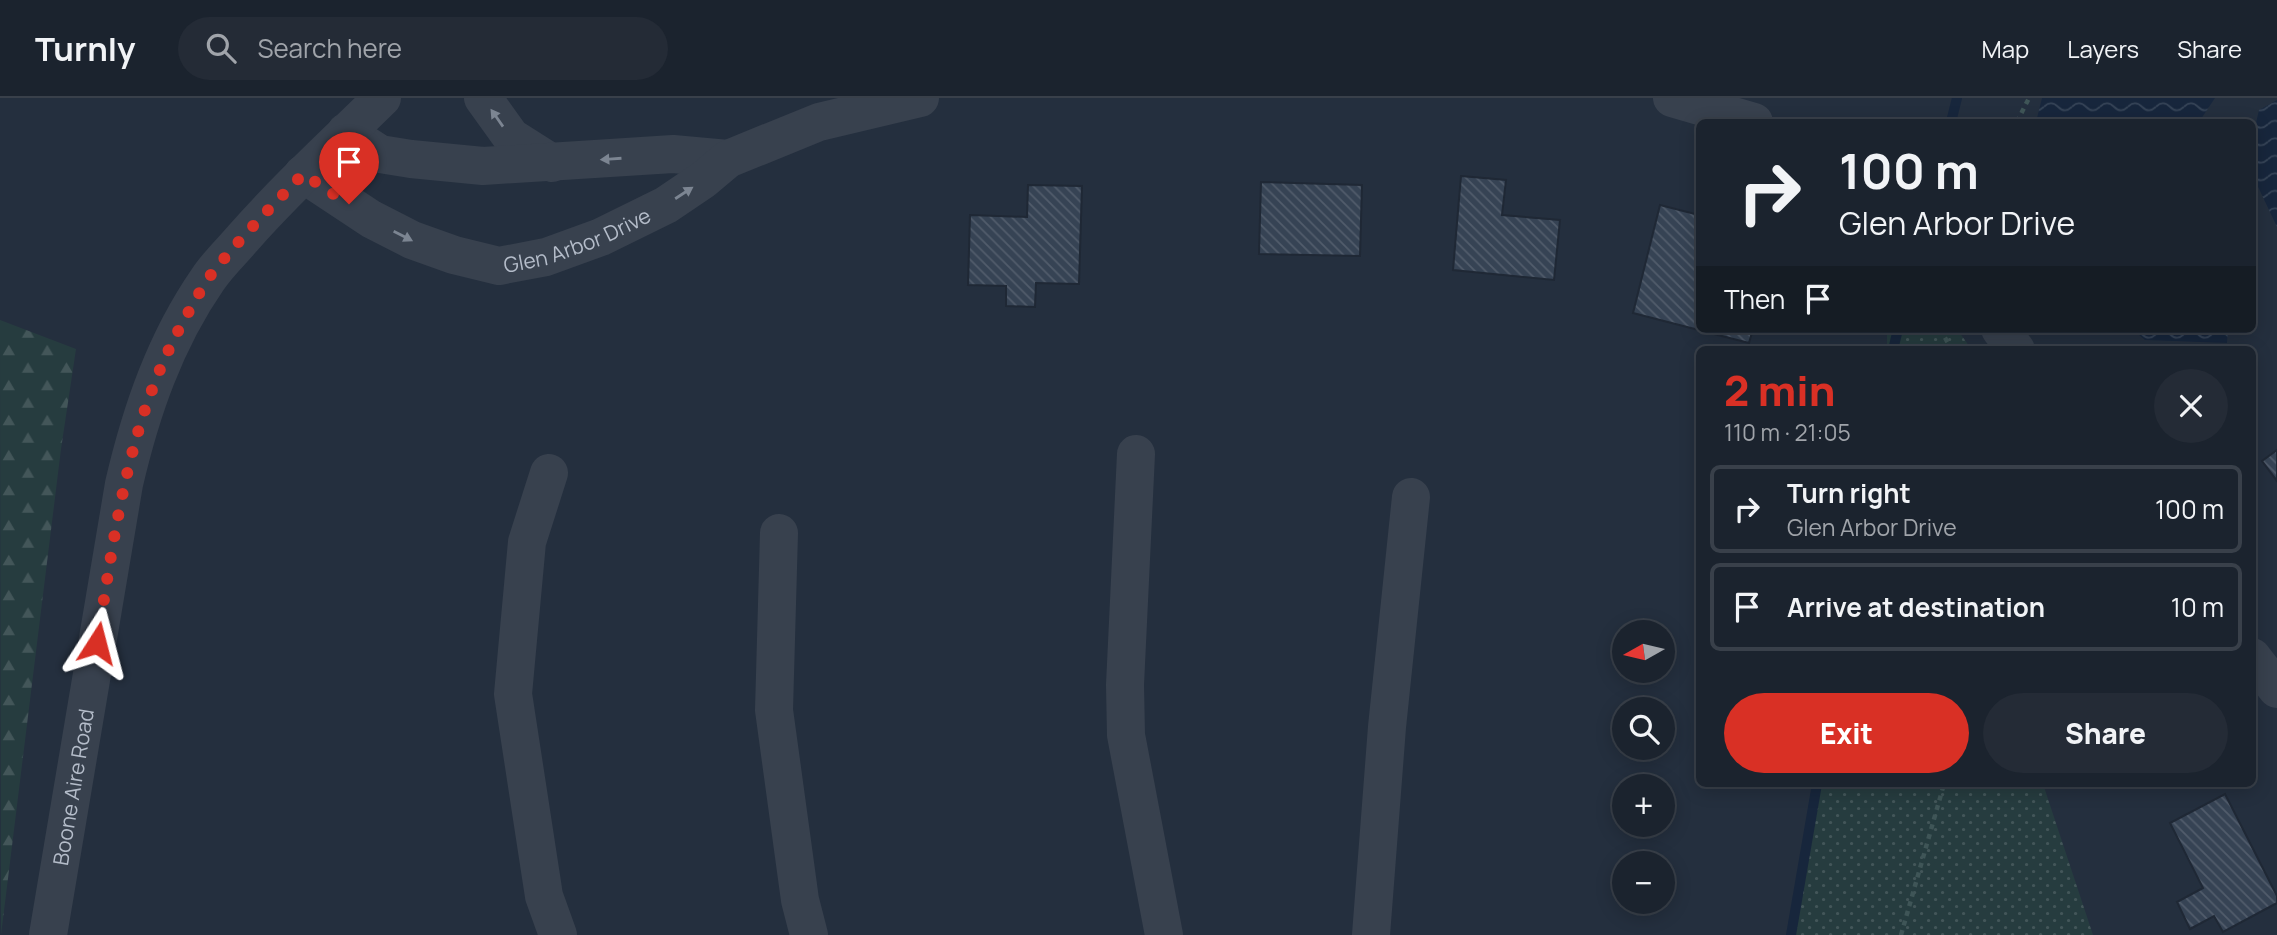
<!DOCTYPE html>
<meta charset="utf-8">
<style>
:root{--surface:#1b232e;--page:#242b36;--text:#f1f3f6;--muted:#a0a4aa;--line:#39404a;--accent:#d93025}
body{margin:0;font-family:Manrope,sans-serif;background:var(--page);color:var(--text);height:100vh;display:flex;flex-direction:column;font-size:26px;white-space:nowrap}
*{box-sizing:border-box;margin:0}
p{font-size:23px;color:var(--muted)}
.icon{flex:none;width:38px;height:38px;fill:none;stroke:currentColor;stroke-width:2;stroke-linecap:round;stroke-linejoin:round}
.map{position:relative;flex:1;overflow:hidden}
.side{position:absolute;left:1696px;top:248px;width:560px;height:441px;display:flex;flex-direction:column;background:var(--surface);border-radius:10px;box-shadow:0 4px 18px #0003,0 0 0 2px var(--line)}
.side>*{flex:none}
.banner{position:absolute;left:1696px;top:21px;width:560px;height:214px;border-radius:10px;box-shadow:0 4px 18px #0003,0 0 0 2px var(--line);background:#1b232e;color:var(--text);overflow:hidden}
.needle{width:46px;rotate:262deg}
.buttons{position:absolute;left:1612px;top:522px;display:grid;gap:14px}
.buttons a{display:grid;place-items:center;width:63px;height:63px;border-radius:50%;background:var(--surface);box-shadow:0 4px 18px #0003,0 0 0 2px var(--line);font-size:35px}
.pin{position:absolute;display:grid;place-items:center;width:60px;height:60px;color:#fff;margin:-72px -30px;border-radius:50% 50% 50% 0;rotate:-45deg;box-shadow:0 0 7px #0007}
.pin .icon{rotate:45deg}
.me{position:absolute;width:77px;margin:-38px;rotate:9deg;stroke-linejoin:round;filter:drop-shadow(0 0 5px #0008)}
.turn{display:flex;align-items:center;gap:24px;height:147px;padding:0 28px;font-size:32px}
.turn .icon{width:91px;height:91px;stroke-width:2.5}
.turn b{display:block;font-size:49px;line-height:60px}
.then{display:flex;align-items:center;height:66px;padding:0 28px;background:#0003;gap:14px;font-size:26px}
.round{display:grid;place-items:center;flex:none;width:74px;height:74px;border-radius:37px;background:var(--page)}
.headline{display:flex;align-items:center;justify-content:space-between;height:119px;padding:0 28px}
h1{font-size:42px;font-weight:800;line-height:52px;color:var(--accent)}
.primary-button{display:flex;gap:14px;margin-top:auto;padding:14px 28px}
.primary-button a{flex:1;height:80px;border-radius:42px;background:var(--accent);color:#fff;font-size:28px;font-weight:800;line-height:80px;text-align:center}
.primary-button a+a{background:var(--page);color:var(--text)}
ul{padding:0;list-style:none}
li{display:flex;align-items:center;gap:21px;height:88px;margin:0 14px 10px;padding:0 14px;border:4px solid var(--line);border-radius:10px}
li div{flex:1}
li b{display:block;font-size:26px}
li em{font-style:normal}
header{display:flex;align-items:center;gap:42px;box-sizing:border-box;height:98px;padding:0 35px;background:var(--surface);border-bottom:2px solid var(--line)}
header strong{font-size:33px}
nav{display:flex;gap:38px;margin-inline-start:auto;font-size:24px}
.search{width:490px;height:63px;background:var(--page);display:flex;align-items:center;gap:18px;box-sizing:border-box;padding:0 24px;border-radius:38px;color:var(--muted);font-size:26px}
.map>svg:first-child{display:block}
.grass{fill:url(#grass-dots)}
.forest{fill:url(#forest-firs)}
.water{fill:url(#water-waves)}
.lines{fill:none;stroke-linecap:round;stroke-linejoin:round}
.stream{stroke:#17263c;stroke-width:10}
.building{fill:url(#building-back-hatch);stroke:#1f2835;stroke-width:2}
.path{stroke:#3f5557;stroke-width:4.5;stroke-dasharray:5 5;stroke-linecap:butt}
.minor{stroke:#38414e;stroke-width:38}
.oneway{fill:#7c8592}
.route{stroke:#d93025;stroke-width:12;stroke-dasharray:0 21.6}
.labels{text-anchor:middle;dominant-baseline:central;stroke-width:7;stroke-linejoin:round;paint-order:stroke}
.street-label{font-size:21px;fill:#b4bcc9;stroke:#1d2633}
</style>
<header>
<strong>Turnly</strong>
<div class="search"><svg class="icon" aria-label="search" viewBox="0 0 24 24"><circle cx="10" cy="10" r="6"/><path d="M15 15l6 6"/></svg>Search here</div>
<nav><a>Map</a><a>Layers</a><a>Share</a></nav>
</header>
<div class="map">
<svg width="2277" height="837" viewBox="0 0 2277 837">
<defs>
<pattern id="grass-dots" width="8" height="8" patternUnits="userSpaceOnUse" patternTransform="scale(1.75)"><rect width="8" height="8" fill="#263c3f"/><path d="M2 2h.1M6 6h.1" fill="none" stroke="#435659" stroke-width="1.8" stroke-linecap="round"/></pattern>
<pattern id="forest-firs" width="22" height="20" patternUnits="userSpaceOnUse" patternTransform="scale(1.75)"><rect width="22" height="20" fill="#263c3f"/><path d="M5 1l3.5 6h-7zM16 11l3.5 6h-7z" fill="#435659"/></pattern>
<pattern id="water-waves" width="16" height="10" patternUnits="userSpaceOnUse" patternTransform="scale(1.75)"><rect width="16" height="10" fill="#17263c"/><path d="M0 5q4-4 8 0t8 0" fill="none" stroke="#364457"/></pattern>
<pattern id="building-back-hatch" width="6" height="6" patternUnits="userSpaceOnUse" patternTransform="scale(1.75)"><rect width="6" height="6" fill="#364354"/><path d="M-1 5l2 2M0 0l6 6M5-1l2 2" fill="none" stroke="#515c6b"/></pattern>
</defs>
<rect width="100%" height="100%" fill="#242f3e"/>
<path class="grass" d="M1887 231H1957L1972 252H1887Z
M1817 686H2043L2093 837H1791Z"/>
<path class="forest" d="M0 222 76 251 61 351 1 837Z"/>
<path class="water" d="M2042 0H2215L2199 24H2036Z
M2277 2V129L2252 76V42L2259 12Z
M2132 231H2228L2227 245 2145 242Z"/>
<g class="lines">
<path class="stream" d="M1951 24 1957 0
M1893 252 1898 231
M1791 837 1817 686"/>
</g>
<path class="building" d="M1461 78 1506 82 1502 117 1560 122 1554 182 1453 172Z
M1261 84 1362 87 1360 158 1259 156Z
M1028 87 1082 88 1079 186 1036 185 1035 209 1006 208V188L968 187 970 117 1027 119Z
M1660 107 1699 117V231H1753L1749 245 1633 215Z
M2277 352V383L2262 363Z
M2225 696 2277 798V805L2223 834 2214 818 2190 831 2177 804 2203 790 2170 725Z"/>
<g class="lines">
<path class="path" d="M2017 24 2029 0
M1940 231 1952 252
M1901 837 1944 686"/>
<g class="minor">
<path d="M483 0 511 39 552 65"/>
<path d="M1672 0 1754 24"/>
<path d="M346 34 380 56 411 61 483 68 673 56 728 61"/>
<path id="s1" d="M303 76 371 121 412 142 454 157 499 168 546 159 601 139 666 107 703 82 728 61 819 24 920 0"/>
<path d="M2000 231 2016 252"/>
<path d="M1136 356 1125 587 1126 637 1164 837"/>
<path d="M549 375 527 444 513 596 544 798 558 837"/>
<path d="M779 435 774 612 800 802 809 837"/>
<path d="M2252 559 2277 591"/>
<path id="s2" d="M48 837 124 386C141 313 165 243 208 181 218 166 232 153 243 140 286 91 335 46 382 0"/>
<path d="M1371 837 1387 629 1411 399"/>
</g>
</g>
<defs><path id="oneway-solid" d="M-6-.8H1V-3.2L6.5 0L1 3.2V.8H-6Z" transform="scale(1.75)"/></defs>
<g class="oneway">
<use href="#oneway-solid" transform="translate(497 20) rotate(-125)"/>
<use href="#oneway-solid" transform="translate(611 61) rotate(176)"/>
<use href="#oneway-solid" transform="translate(684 95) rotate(-33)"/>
<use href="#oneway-solid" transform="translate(403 138) rotate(27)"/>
</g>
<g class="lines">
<path class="route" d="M97 545C116 429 128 319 188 215 195 203 202 189 210 178 238 142 271 109 303 76L349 106"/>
</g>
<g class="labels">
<g class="street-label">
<text stroke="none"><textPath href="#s1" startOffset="301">Glen Arbor Drive</textPath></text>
<text stroke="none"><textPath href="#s2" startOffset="150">Boone Aire Road</textPath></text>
</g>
</g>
</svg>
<div class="buttons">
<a><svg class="needle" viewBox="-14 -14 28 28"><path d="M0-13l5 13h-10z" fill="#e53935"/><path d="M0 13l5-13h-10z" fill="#a0a4aa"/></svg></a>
<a><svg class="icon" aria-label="search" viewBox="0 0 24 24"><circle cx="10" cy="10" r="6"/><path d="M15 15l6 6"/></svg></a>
<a>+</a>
<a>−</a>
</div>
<div class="pin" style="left:349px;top:106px;background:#d93025"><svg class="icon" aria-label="arrive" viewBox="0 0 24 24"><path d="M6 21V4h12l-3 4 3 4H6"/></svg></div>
<svg class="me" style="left:97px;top:545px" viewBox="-20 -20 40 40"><path d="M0-17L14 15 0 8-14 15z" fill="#d93025" stroke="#fff" stroke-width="4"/></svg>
<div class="banner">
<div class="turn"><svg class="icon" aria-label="right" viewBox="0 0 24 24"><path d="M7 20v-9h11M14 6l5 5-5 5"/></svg><div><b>100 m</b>Glen Arbor Drive</div></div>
<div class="then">Then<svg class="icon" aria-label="arrive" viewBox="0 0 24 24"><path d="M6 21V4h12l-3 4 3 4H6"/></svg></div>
</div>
<section class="side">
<div class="headline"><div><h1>2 min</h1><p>110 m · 21:05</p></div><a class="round"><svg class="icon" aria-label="close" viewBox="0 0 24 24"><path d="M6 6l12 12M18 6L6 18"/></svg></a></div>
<ul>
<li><svg class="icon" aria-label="right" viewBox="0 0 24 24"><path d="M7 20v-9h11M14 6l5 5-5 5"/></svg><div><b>Turn right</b><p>Glen Arbor Drive</p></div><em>100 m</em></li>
<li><svg class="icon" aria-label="arrive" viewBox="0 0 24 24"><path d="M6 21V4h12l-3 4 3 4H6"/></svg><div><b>Arrive at destination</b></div><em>10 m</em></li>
</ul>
<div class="primary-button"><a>Exit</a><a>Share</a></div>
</section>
</div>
